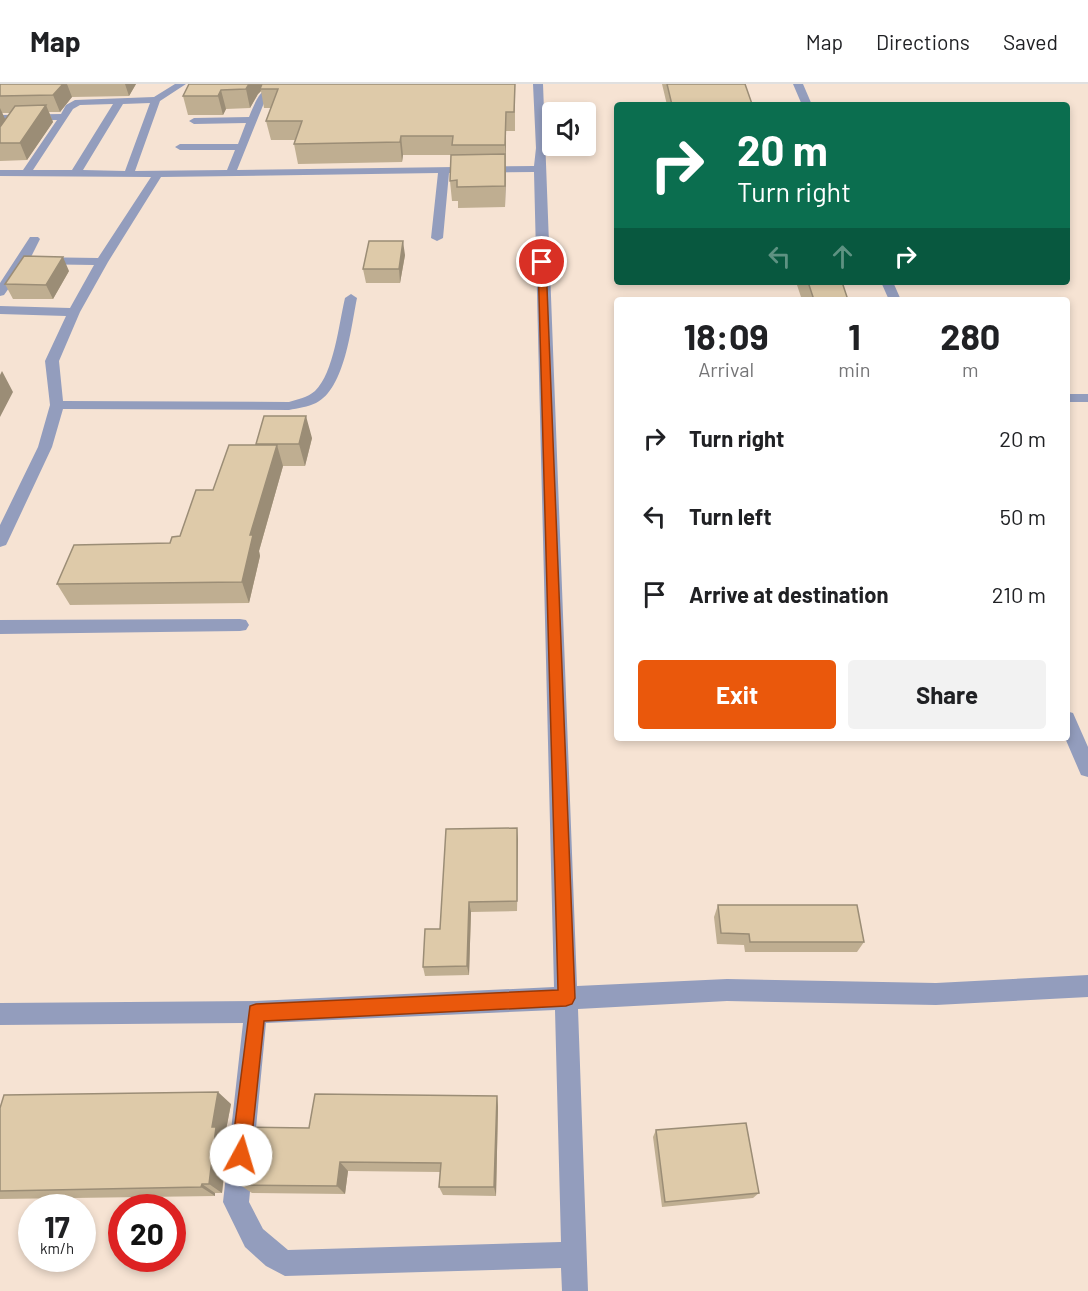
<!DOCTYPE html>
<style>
:root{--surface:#fff;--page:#f2f2f2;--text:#202124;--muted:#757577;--line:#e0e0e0;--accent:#ea580c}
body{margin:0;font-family:Barlow,sans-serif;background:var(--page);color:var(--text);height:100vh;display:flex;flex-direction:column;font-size:22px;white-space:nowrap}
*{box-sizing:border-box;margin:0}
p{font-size:20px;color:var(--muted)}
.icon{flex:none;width:33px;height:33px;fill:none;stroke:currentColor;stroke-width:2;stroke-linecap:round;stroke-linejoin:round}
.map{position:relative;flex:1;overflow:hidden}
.sheet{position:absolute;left:614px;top:213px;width:456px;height:444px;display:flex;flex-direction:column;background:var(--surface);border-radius:6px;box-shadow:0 3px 9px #0003}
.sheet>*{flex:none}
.guide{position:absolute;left:614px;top:18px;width:456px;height:183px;border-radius:6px;box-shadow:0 3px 9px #0003;background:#0b6e4f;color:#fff;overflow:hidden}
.buttons{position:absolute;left:542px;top:18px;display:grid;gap:12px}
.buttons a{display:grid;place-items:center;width:54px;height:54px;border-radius:6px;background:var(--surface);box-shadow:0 3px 9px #0003;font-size:30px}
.speed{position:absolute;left:18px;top:1110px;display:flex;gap:12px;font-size:30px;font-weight:700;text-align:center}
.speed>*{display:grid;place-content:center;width:78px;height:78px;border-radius:50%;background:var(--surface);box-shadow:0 3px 9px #0003;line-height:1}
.speed small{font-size:15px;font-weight:400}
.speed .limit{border:9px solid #d22;background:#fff;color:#111}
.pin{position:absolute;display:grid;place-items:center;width:51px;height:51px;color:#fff;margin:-26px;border:3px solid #fff;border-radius:50%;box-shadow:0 2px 6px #0007}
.me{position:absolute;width:66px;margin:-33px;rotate:6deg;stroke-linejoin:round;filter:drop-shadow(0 0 4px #0008)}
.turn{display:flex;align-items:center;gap:21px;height:126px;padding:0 24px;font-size:27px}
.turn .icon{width:78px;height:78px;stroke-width:2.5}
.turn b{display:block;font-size:42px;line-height:51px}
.lanes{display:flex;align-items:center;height:57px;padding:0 24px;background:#0003;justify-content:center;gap:30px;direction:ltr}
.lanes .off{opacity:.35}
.eta{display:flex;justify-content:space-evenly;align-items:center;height:102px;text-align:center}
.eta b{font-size:36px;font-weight:700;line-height:42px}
.button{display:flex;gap:12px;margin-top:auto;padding:12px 24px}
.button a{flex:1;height:69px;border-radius:6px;background:var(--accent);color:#fff;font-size:24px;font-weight:700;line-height:69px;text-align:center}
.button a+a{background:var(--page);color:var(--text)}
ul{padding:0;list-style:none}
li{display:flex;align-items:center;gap:18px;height:78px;padding:0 24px}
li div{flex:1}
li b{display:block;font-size:22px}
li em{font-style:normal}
header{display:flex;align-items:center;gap:36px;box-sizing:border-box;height:84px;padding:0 30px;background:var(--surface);border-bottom:2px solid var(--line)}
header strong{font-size:28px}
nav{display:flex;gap:33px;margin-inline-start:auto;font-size:21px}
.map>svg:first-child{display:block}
.industrial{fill:#f6e3d3;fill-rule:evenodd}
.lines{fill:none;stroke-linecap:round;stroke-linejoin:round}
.minor{fill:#939dbd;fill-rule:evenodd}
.wall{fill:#bfae91;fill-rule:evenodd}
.shaded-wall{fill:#9b8d76}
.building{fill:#decaa9;stroke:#9b8d76;stroke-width:1.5}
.route{fill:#ea580c;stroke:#983908;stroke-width:1.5}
</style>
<header>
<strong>Map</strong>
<nav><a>Map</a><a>Directions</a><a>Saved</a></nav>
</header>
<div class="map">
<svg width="1088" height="1207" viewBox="0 0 1088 1207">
<rect width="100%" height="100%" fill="#f1effc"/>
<path class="industrial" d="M0 0H1088V1207H0ZM616 21H1066V198H616ZM552 28H585V62H552ZM616 216H1066V654H616ZM32 1124H82V1174H32ZM122 1124H172V1174H122Z"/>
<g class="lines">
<path class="minor" d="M175 0H186L160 17 135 87 227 86 235 66H180L175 63 180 60H238L246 39 194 40 189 37 194 34 249 33C260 6 263 0 294 0L271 8 266 14 237 86 534 82 536 64 533 0H543L577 902 727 895 936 899 1088 891V913L936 921 727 917 578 925 588 1207H562L561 1184 285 1192 266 1182 245 1163 223 1118 243 939 0 941V919L256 917 554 903 534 88 449 89 443 154 437 157 431 154 438 89 161 93 108 178 80 228 59 277 63 317 289 318C298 315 307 314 315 307 334 289 339 239 345 214L351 210 357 214C351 243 345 305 316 319 308 323 298 324 289 326L63 325 52 363 8 457 6 461 0 463V441L38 363 50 321 45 277 66 232 0 230V222L70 224 94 181 26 180 4 211 0 212V199L30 153H38L40 155 31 173 98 174 151 93 0 92V86H23L57 36 0 37V31L61 30 66 21 75 16 154 13ZM150 19 125 87 83 86 123 20ZM113 20 72 86H33L73 25 80 21ZM555 926 561 1158 288 1166 263 1145 249 1118 266 939Z
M793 0H803L812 21H802Z
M881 198H893L901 216H889Z
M1066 310H1088V318H1066Z
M240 535 246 536 249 541 246 546 240 547 0 550V536Z
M1066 627 1073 629 1088 663V693L1081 691 1065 654Z"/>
</g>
<path class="wall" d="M0 0H136L129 12 72 13 60 28H49L53 38 27 76 0 77ZM2 29H10L5 36Z
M189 0H515V47H506L505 123 458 124V117H452L450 97 451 71H403L402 78 298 80 294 60 295 56H271L266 37 271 24H264L261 7 258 10 250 24 226 25 223 31H188L183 12Z
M662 0H745L752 21H667Z
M405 171 400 199H366L363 185Z
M69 187 53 215H13L5 200Z
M796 198H842L848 216H802Z
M312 354 305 382H283L259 467 260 472 249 519 70 521 57 500 170 459 180 452 213 406 256 361V360Z
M517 744V827L471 828 469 891 425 892 423 883 440 845Z
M718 821 864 858 857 868H745L744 861 717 860 714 833Z
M497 1012 498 1023 496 1112 443 1111 439 1103 440 1088 348 1087 345 1110 252 1109 240 1101 309 1044Z
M231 1020 225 1051 228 1053 222 1109H215V1112L0 1115V1024Z
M656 1046 759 1109 753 1114 662 1123 653 1053Z"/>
<path class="shaded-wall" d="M63 0H67L72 13 60 28 53 11Z
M125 0H136L129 12Z
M249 0H280L260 5 261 7 258 10 250 24 246 5Z
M221 6 226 25 223 31 218 12Z
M46 21 53 38 27 76 20 59Z
M0 24 7 39 0 49Z
M506 28V80L505 61Z
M401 52 403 71 402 78 400 58Z
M505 70 506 91 505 123Z
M403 157 405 171 400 199 399 185Z
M63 173 69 187 53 215 46 201Z
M2 287 13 308 0 333V291Z
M306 332 312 354 305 382 299 360Z
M277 361 283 382 259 467 260 472 249 519 242 498 250 451Z
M517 744 518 755 517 827Z
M469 818 471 828 469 891 467 882Z
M218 1008 231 1020 225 1051 228 1053 222 1109 209 1100 212 1043Z
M497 1012 498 1023 496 1112 494 1103Z
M340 1078 348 1087 345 1110 337 1102Z
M202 1100 215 1109V1112L201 1103Z"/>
<path class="building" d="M0 0H63L53 11 0 12Z
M189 0H249L246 5 221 6 218 12H183Z
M262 0H515L514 28H506L505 61H452L453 52H401L400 58 294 60 302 37H266L278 5H260Z
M667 0H745L752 20 672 21Z
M46 21 20 59H0V43L15 22Z
M505 70V102L457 103V96L450 97 451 71Z
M369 157H403L399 185H363Z
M24 172 63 173 46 201 5 200Z
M808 198H842L848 216H814Z
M264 332H306L299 360H256Z
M229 361H277L250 451H253L242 498 57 500 74 461 170 459 172 453 180 452 196 406H213Z
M517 744V817L469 818 467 882 423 883 425 845H440L446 745Z
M718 821H857L864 858H750L749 850 721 849Z
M218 1008 212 1043H216L209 1100H202L201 1103 0 1107V1024L4 1011Z
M315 1010 497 1012 494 1103H439L441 1079 340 1078 337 1102 240 1101 246 1043 309 1044Z
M746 1039 759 1109 665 1118 656 1046Z"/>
<path class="route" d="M538 176 546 178 575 914 572 920 566 922 264 937 250 1071 247 1077 241 1080 234 1077 231 1071 250 922 256 920 558 906Z"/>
</svg>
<div class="buttons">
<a><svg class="icon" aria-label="sound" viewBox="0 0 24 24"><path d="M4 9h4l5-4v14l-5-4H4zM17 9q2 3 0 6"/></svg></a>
</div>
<div class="speed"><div>17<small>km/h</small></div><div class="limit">20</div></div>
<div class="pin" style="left:542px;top:178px;background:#d93025"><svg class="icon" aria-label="arrive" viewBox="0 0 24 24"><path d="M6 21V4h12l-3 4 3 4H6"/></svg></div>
<svg class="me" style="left:241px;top:1071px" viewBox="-20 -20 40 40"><circle r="19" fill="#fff"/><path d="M0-13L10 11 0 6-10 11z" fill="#ea580c"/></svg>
<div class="guide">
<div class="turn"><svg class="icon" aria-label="right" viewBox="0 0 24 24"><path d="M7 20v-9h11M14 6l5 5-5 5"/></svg><div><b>20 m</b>Turn right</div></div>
<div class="lanes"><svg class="icon off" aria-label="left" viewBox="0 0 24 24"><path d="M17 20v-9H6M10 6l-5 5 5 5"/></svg><svg class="icon off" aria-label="ahead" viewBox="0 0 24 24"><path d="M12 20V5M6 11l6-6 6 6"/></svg><svg class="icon" aria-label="right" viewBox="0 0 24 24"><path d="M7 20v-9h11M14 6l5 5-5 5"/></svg></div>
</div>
<section class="sheet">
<div class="eta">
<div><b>18:09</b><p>Arrival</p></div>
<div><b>1</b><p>min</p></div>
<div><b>280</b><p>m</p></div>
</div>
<ul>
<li><svg class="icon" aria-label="right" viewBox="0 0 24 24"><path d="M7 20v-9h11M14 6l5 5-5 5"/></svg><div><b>Turn right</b></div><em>20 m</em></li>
<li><svg class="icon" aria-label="left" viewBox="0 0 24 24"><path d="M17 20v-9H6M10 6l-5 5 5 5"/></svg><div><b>Turn left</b></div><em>50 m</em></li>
<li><svg class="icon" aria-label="arrive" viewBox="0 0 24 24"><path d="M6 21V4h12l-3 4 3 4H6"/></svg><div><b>Arrive at destination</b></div><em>210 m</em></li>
</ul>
<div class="button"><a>Exit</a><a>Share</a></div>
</section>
</div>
